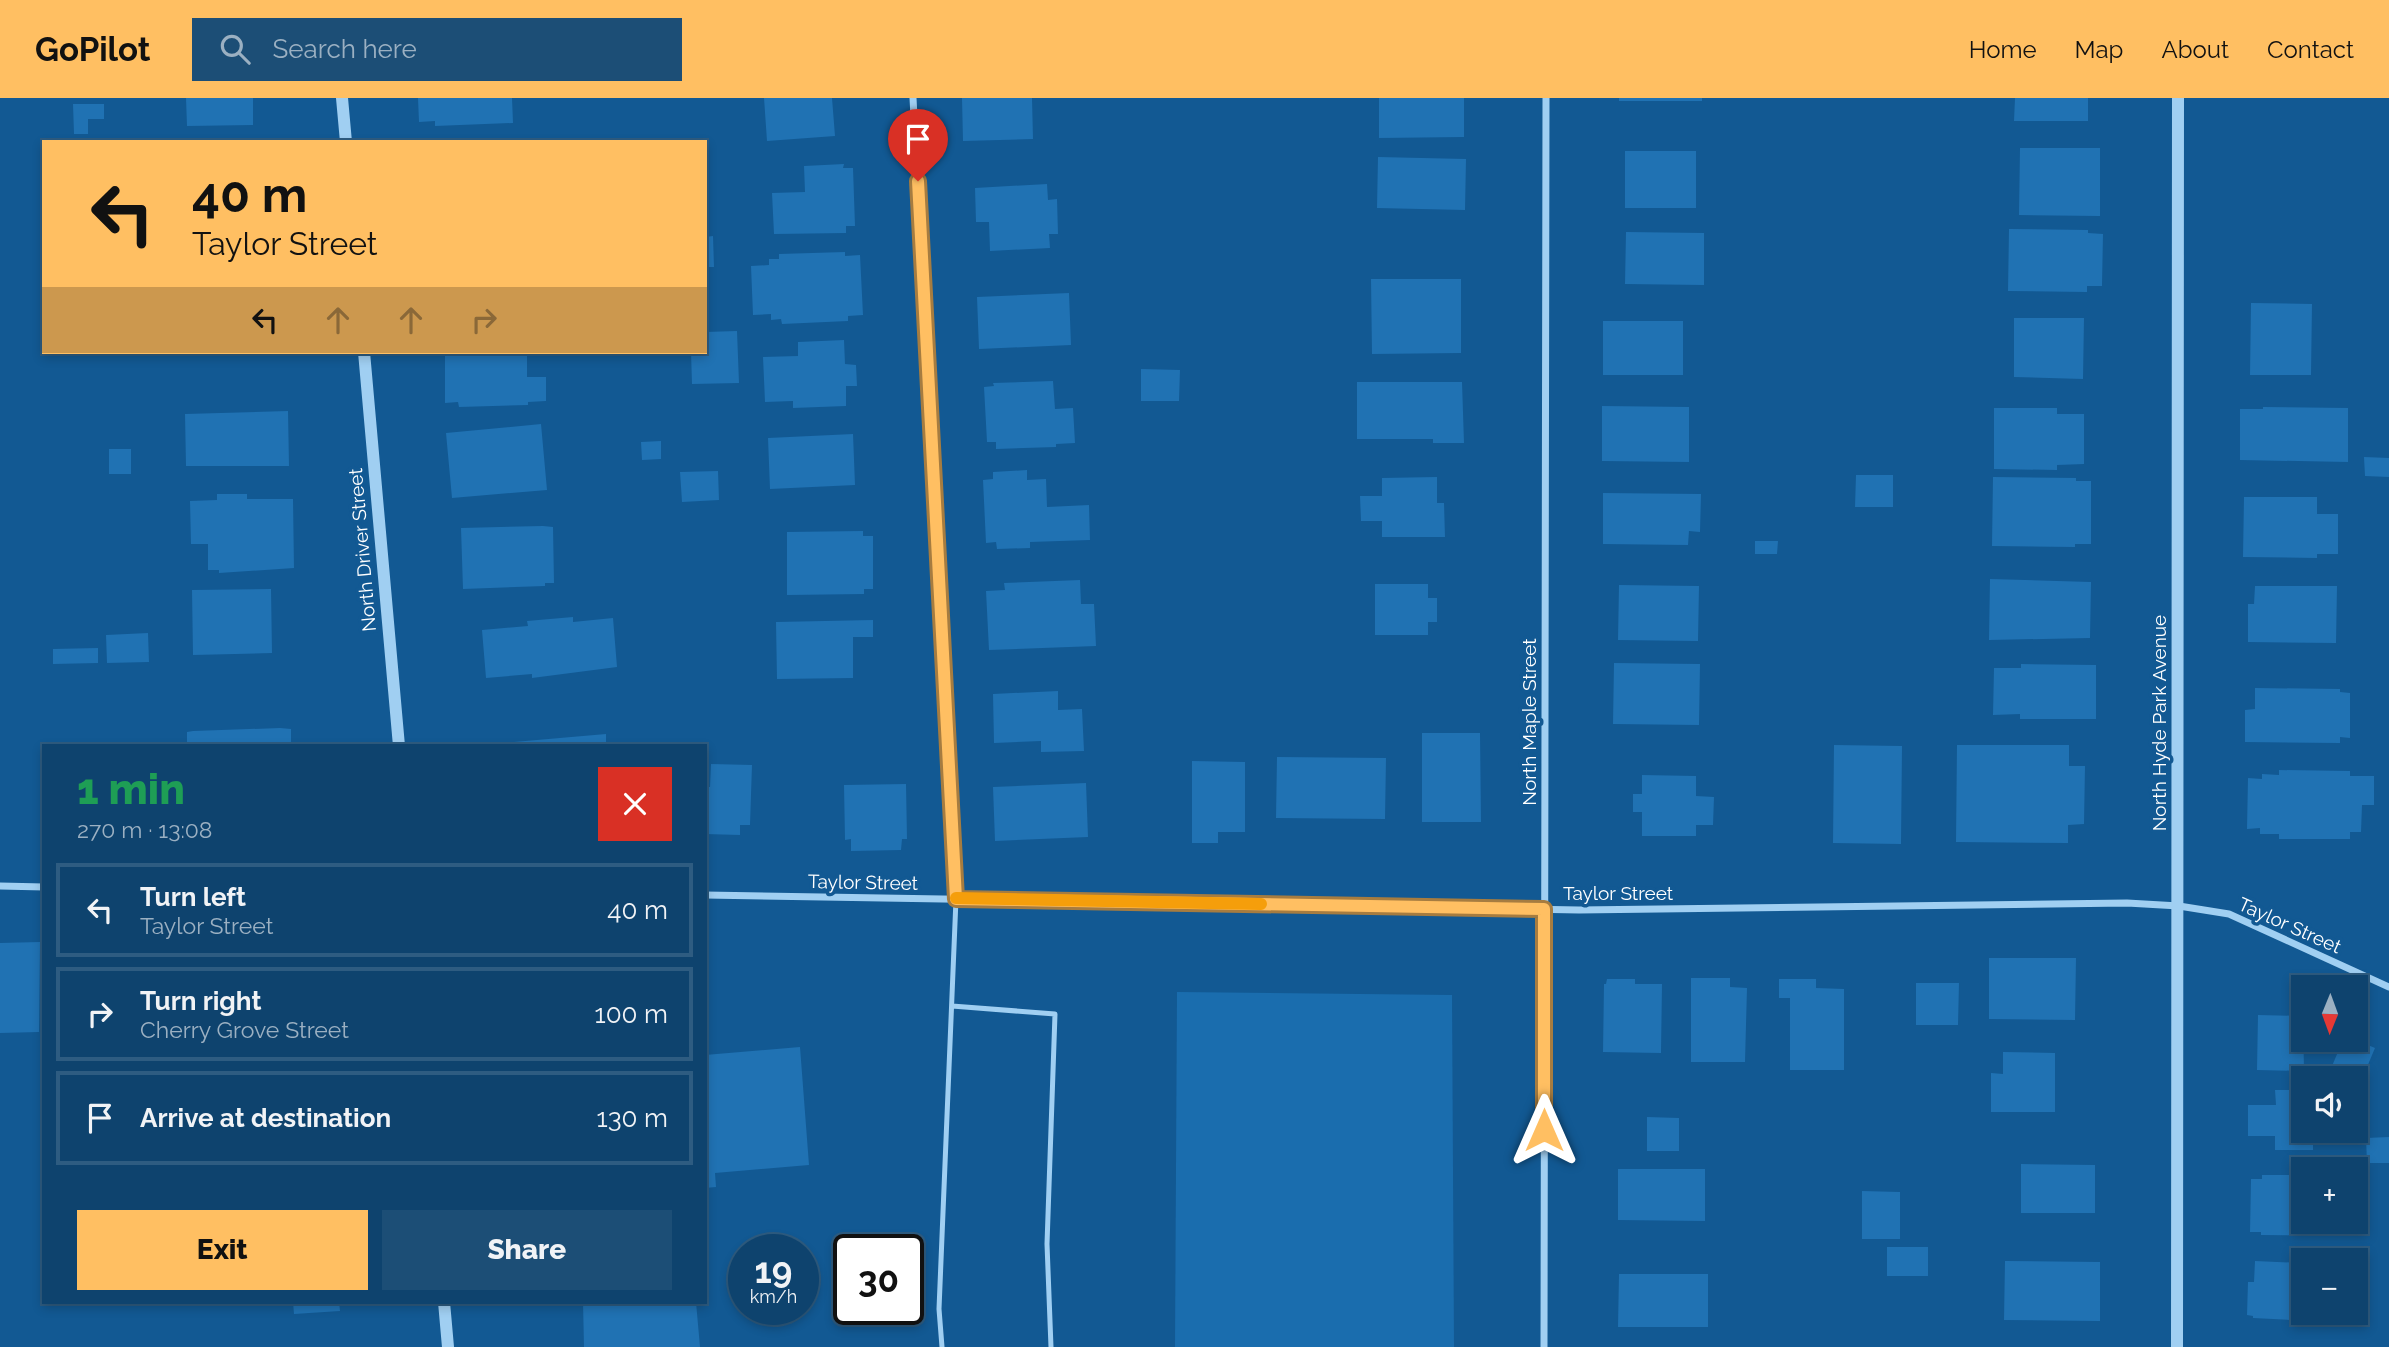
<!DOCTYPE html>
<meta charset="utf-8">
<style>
:root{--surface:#0e436e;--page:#1c4e76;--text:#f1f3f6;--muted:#9bb0c2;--line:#2e5c81;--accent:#ffbf62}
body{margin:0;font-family:Raleway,sans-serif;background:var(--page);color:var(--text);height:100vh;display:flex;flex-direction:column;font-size:26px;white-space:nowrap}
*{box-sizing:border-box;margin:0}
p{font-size:23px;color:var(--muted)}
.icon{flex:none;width:38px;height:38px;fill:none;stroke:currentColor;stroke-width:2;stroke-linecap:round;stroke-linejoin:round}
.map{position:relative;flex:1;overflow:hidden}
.side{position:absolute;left:42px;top:646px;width:665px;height:560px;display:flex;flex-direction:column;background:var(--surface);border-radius:0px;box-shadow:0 4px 10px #0003,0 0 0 2px var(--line)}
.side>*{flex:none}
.hud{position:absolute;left:42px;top:42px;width:665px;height:214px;border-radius:0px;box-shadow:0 4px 10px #0003,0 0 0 2px var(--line);background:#ffbf62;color:#111;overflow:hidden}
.needle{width:46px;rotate:181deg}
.buttons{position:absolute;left:2291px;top:877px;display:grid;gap:14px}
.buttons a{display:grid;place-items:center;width:77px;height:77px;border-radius:0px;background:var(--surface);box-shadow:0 4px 10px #0003,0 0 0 2px var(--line);font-size:35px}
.speed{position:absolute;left:728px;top:1136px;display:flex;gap:14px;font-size:35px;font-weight:700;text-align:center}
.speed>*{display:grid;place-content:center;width:91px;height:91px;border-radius:50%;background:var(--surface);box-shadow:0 4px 10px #0003,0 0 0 2px var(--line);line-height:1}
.speed small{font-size:18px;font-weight:400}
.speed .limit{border:4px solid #111;border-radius:10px;background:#fff;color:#111}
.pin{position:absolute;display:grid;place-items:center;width:60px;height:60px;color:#fff;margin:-72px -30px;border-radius:50% 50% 50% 0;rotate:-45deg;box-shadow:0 0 7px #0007}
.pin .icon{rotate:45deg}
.me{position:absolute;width:77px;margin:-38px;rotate:0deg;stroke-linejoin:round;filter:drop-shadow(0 0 5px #0008)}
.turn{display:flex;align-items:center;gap:24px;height:147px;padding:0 35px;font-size:32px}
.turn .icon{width:91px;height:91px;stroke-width:2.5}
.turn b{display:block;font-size:49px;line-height:60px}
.lanes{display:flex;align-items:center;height:66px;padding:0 35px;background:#0003;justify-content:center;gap:35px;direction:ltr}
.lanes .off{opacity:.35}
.round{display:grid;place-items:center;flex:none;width:74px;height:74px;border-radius:0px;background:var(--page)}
.headline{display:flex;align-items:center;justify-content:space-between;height:119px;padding:0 35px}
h1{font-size:42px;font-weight:800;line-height:52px;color:#1e9e55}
.cta{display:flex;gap:14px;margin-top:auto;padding:14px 35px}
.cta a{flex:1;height:80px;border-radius:0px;background:var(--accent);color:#111;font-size:28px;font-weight:800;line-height:80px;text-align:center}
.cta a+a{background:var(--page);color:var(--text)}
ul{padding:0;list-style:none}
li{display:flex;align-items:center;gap:21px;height:94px;margin:0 14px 10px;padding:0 21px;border:4px solid var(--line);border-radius:0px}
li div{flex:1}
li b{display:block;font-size:26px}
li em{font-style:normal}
header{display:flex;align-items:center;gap:42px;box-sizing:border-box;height:98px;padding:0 35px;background:var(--accent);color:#111}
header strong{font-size:33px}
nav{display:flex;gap:38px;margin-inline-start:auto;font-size:24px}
.search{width:490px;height:63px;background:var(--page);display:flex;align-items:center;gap:18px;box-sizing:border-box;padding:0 24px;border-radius:0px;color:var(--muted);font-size:26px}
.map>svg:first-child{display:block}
.green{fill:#1a6dae}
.building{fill:#2072b3}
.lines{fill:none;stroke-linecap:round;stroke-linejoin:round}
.service{stroke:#a0cff2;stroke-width:5}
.minor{stroke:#a0cff2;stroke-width:7}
.tertiary{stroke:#a0cff2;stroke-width:12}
.route-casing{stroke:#a67c40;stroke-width:18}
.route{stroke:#ffbf62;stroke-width:12}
.slow{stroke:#f59e0b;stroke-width:12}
.labels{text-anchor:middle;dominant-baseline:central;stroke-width:7;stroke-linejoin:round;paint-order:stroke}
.street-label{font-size:19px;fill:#fff;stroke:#125993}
</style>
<header>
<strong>GoPilot</strong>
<div class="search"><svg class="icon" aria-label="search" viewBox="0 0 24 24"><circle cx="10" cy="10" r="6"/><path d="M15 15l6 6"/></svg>Search here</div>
<nav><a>Home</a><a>Map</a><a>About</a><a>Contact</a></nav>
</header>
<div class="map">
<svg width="2389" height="1249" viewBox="0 0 2389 1249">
<rect width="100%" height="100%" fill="#125993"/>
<path class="green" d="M1177 894 1452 897 1454 1249H1175Z"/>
<path class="building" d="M186 0H253V27L187 28Z
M418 0H512L513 25 435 28V23L419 24Z
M764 0H832L835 38 767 43Z
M962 0H1032L1033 41 963 43Z
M1379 0H1464V39L1379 40Z
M1619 0H1702V3H1619Z
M2015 0H2088V23H2014Z
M73 6H104V21H88V36H74Z
M2020 50H2100V118L2019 117Z
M1625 53H1696V110H1625Z
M1378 59 1466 61 1465 112 1377 110Z
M844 66 843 70H853L855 128H846V135L774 136 772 95 805 94 804 68Z
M1047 86 1048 102 1057 101 1058 136H1049L1050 150 990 153 989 124H976L975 90Z
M2009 131 2088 132V135L2103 136 2102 188H2087V194L2008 193Z
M1626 134 1704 135V187L1625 186Z
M713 138 714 169H705V139Z
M845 154V158L860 157 863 217 848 218V223L782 226 781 221 771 222V216L753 217 751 168 769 167V161H779V156Z
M1371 181H1461V255L1372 256Z
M1069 195 1071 247 979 251 977 199Z
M2251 205 2312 206 2311 277H2250Z
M2014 220H2084L2083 281 2014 279Z
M1603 223H1683V277H1603Z
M737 233 739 285 692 286 691 254H705V234Z
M844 242 845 266 856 267 857 288H846V308L793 310V303L765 304 763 259 798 258V244Z
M445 254H527V279H546V303L528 304V307L459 309 458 304 445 305Z
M1141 271 1180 272 1179 303H1141Z
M1053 283 1055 311 1073 310 1075 345 1056 346V349L996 351V344H987L984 289 994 288 993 285Z
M1357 284H1462L1464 345H1433V341H1357Z
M1602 308 1689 309V364L1602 363Z
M2263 309 2348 310V364L2240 362V311H2263Z
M1994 310H2057V316H2084V366L2057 367V372L1994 371Z
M288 313 289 368H186L185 316Z
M541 326 547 392 452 400 446 335Z
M853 336 855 387 770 391 768 340Z
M661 343V361L642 362 641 344Z
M109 351H131V376H109Z
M2364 359 2389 360V379L2365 378Z
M1027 372V382L1046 381 1047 409 1089 407 1090 442 1030 444V450L997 451 996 444 986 445 983 382 993 381V374Z
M718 373 719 402 682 404 680 374Z
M1856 377H1893V409H1855Z
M1437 379V405H1444L1445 439H1382V423H1361L1360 398H1382V380Z
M1993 379 2076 380V383H2091V446H2075V449L1992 448Z
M1603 395 1701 396 1700 434 1689 433 1688 447 1603 446Z
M217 396H247V401H293L294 470 219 475V472H208V446H191L190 403 217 402Z
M2244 399H2317V416H2338V456H2317V460L2243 459Z
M543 428 553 429 554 485H545V488L463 491 461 430Z
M863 433V438H873V491H864V496L787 497V434Z
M1755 443H1778L1777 456H1755Z
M1990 481 2091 484 2090 540 1989 542Z
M1080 482 1081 506H1094L1096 548 989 552 986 493 1005 492 1004 485Z
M1375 486H1428V500H1437V524H1428V537H1375Z
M1619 487 1699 488 1698 543 1618 542Z
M2255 488H2337L2336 545 2248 544V506H2254Z
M271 491 272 555 193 557 192 492Z
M573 519V524L613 520 617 569 532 580V576L486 580 482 532 528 528 527 523Z
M873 522V539H853V580L777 581 776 524Z
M148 535 149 564 107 565 106 537Z
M98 550V565L53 566V551Z
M1614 565 1700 566 1699 627 1613 626Z
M2021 566 2096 567V621H2020V616L1993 617 1994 570H2021Z
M2255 590 2340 591V594L2350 595V640L2340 639V645L2245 644V612L2255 611Z
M1058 593V612L1082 611 1084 653 1041 654V643L994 645 993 596Z
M280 630 291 631V648H187V634L193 633Z
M1422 635H1480L1481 724H1422Z
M606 636V648H492V646Z
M1834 647 1902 648 1901 746 1833 745Z
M1957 647H2069V668H2085L2084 726 2068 727V745L1956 744Z
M1277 659 1386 660 1385 721 1276 720Z
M1192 663 1245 664V734H1218V745H1192Z
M711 666 752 667 750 727H740V737L705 736V689H710Z
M2279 672 2350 673V678H2374V707H2362L2361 734H2350V741H2279V736H2260V730L2247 731 2248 680 2262 681V676L2279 677Z
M1642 677 1696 678V698L1714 699 1713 727H1696V738H1642V714H1633V696H1642Z
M1086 685 1088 739 995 743 993 689Z
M906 686 907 741H902L901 752 851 753V741L845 742 844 687Z
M40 844 39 934 0 935V845Z
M1989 860H2076L2075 922 1989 921Z
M1691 880H1730V889L1747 890 1745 964H1691Z
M1607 881H1635V886H1662L1661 955 1603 954 1604 886H1606Z
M1779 881H1816V890L1844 891V972H1790V900H1779Z
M1916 885H1959L1958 927H1916Z
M2258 917 2303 918 2304 973 2257 972Z
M2343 942H2356L2375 950 2362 981 2332 968Z
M800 949 809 1067 715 1075 716 1089 705 1090V957Z
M2003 954 2055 955V1014H1991V975L2003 976Z
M2275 992H2303V1032H2313V1052H2275V1038H2248V1007H2276Z
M1647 1019 1679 1020V1053H1647Z
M2389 1039V1065H2367L2366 1040Z
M2021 1066 2095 1067V1115H2021Z
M1618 1071H1705V1123L1618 1122Z
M2262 1077H2303V1124H2347V1138L2261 1137V1134H2250L2251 1081H2262Z
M1862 1093 1900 1094V1141H1862Z
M1887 1149H1928V1178H1887Z
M2005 1163 2100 1164V1223L2004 1222Z
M2255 1163 2303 1165V1214H2331V1224L2253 1220V1218L2247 1217 2248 1184H2254Z
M1619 1176H1708V1229H1618Z
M293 1204H339L340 1213 294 1216Z
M583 1204H696L700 1249H584Z"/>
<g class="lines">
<path class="service" d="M952 908 1055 916 1047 1146 1051 1249
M942 1249 939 1211 956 801"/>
<path class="minor" d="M913 0 956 801
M0 788 44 789
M705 797 1579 812 2127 805 2179 808 2229 816 2389 889
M1544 1249 1546 0"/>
<path class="tertiary" d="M342 0 346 44
M364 254 399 648
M444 1204 448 1249
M2177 1249 2178 0"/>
</g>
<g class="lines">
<defs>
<path id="route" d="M918 83 956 801 1544 811V1032"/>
</defs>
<use href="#route" class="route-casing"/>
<use href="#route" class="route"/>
<path class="slow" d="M956 800 1261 806"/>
</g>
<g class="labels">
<g class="street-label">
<text transform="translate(362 452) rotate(-95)">North Driver Street</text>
<text transform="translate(1529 624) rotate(-90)">North Maple Street</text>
<text transform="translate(2159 625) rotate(-90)">North Hyde Park Avenue</text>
<text transform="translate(863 784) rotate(1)">Taylor Street</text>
<text x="1618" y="795">Taylor Street</text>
<text transform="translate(2290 827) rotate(24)">Taylor Street</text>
</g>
</g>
</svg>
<div class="buttons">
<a><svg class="needle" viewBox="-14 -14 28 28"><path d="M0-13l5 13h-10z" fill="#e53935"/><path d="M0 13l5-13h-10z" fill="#9bb0c2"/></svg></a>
<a><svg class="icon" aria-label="sound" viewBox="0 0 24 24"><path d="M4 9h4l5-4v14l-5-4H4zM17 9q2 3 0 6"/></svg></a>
<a>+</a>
<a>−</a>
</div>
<div class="speed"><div>19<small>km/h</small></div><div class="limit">30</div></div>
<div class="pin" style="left:918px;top:83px;background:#d93025"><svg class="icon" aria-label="arrive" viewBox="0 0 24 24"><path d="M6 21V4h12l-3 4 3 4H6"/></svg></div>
<svg class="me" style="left:1544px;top:1032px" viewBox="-20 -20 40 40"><path d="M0-17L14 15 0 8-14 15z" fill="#ffbf62" stroke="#fff" stroke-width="4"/></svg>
<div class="hud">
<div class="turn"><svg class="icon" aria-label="left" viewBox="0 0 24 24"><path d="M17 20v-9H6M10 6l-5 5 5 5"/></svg><div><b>40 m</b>Taylor Street</div></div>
<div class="lanes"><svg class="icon" aria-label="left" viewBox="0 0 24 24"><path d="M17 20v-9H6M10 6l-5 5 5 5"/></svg><svg class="icon off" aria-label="ahead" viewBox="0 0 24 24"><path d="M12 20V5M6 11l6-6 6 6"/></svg><svg class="icon off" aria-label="ahead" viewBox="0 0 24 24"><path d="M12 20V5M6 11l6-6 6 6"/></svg><svg class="icon off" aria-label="right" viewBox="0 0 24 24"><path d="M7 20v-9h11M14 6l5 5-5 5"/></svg></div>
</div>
<section class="side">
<div class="headline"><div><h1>1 min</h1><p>270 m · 13:08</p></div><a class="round" style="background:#d93025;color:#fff"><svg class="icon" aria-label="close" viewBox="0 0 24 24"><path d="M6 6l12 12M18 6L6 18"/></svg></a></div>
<ul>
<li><svg class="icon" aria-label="left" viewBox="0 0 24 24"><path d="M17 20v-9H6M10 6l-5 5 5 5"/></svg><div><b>Turn left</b><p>Taylor Street</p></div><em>40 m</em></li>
<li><svg class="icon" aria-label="right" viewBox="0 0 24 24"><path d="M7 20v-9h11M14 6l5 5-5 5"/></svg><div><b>Turn right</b><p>Cherry Grove Street</p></div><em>100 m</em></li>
<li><svg class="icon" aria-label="arrive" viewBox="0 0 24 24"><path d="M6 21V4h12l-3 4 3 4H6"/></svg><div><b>Arrive at destination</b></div><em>130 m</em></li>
</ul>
<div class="cta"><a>Exit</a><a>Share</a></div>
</section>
</div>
